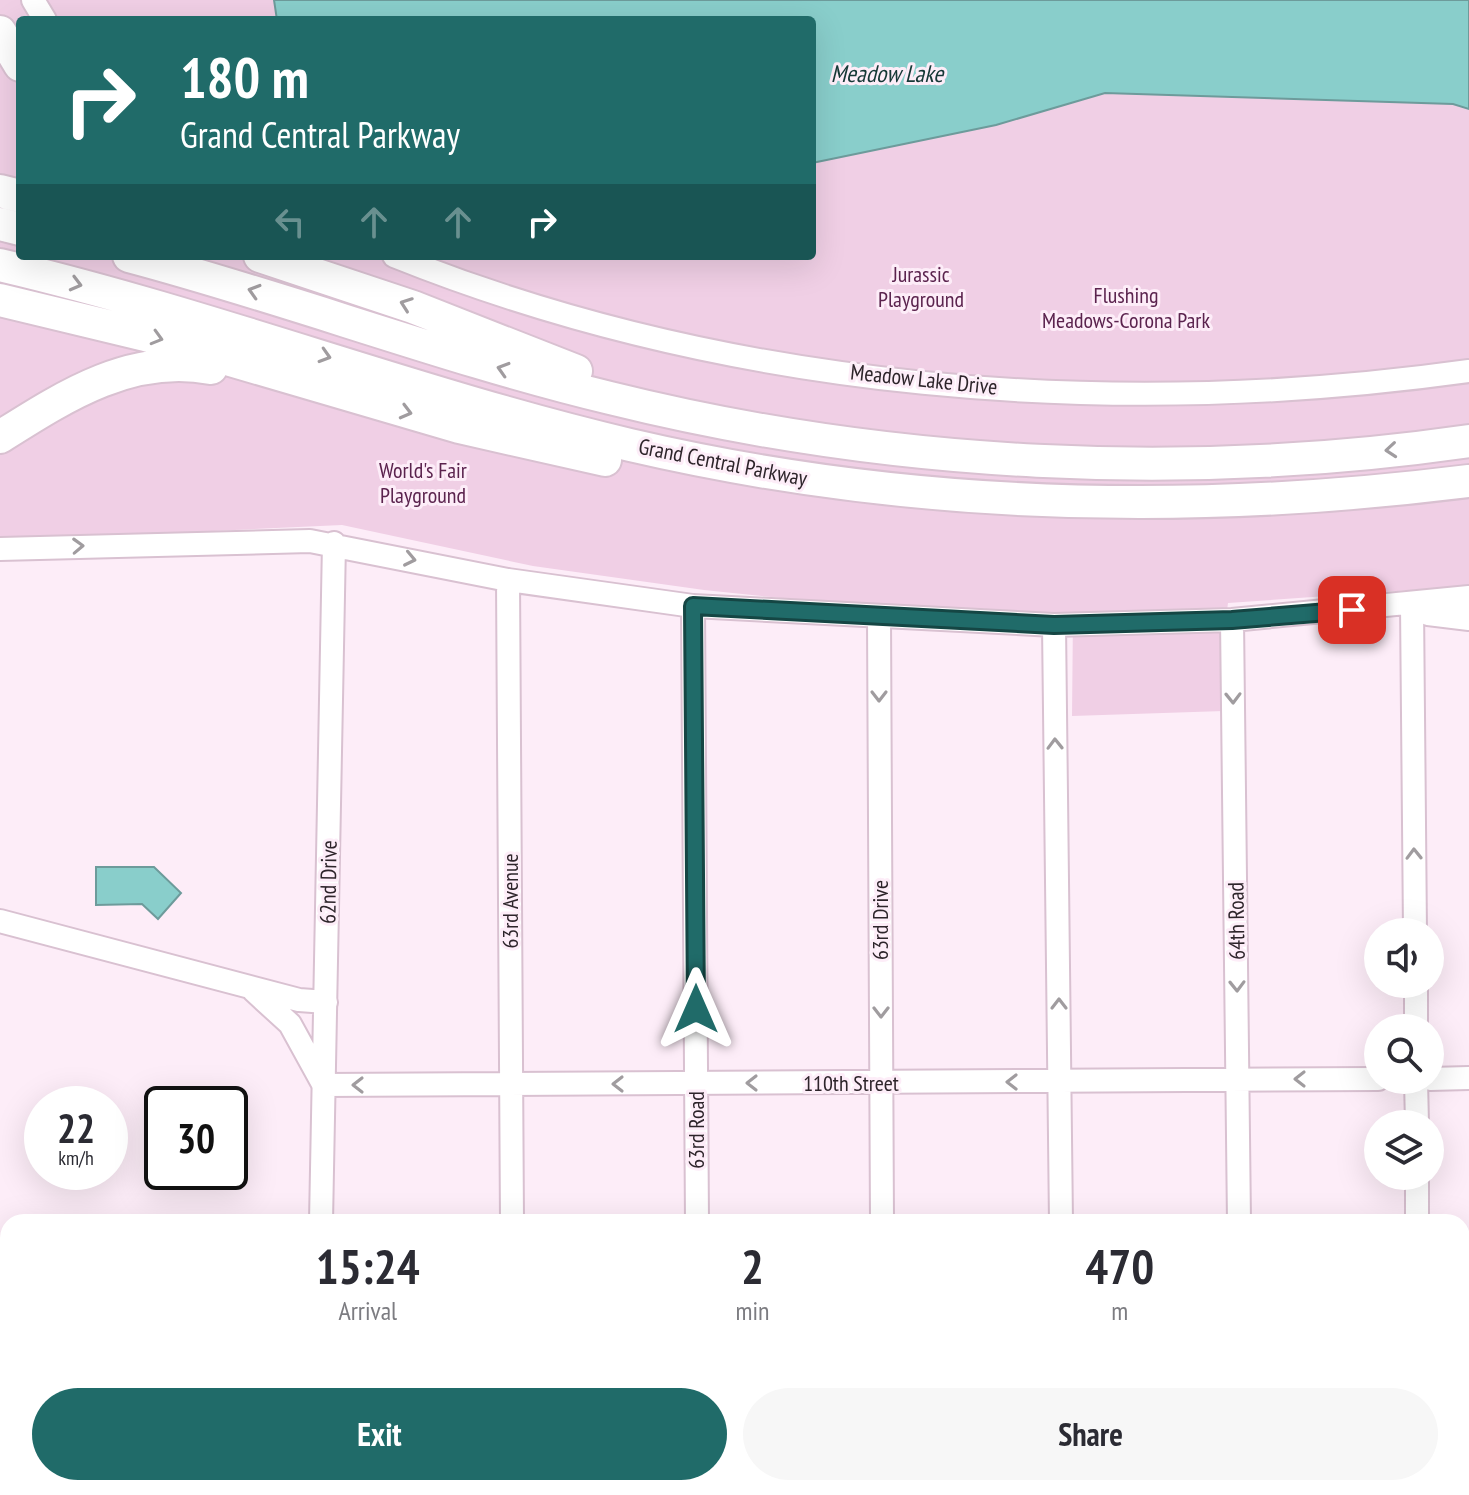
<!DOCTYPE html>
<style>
:root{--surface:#fff;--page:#f7f7f7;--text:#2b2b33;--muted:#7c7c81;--accent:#206b69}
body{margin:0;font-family:"PT Sans Narrow",sans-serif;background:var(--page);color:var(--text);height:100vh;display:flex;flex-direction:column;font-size:30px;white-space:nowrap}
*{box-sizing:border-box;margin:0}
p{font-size:26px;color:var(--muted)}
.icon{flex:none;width:44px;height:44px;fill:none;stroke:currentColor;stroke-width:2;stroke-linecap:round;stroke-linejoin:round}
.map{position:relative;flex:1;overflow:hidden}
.side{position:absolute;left:0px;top:1214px;width:1470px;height:282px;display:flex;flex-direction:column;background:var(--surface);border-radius:24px 24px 0 0;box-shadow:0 8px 32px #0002}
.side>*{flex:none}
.banner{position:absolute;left:16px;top:16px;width:800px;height:244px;border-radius:8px;box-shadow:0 8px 32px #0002;background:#206b69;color:#fff;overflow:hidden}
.buttons{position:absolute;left:1364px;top:918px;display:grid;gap:16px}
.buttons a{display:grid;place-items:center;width:80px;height:80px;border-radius:50%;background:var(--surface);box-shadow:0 8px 32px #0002;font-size:40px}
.speed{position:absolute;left:24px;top:1086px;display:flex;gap:16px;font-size:40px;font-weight:700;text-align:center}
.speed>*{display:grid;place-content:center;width:104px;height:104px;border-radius:50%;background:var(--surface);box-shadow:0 8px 32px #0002;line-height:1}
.speed small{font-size:20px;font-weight:400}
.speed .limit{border:4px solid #111;border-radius:12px;background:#fff;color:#111}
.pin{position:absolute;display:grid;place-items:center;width:68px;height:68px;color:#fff;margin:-34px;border-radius:16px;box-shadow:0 4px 12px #0006}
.me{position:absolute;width:88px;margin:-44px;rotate:0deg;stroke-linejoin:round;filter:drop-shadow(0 0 6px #0008)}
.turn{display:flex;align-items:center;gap:28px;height:168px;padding:0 32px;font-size:36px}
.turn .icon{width:104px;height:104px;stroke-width:2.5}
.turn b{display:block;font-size:56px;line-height:68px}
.lanes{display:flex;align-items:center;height:76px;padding:0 32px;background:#0003;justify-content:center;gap:40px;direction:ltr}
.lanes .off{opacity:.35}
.eta{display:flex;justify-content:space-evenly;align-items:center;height:136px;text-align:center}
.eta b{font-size:48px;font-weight:800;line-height:56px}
.button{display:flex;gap:16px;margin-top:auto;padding:16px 32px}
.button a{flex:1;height:92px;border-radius:48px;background:var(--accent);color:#fff;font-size:32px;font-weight:800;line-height:92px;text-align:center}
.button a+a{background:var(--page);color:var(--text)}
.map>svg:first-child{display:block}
.built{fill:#fcdcf2}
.green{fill:#f0cfe5;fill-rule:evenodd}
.water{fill:#89cecb;stroke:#6d9b9b;stroke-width:2}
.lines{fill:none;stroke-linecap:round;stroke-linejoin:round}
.minor-casing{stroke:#d9c1d1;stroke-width:26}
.major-casing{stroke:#d9c1d1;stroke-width:32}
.highway-casing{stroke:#d9c1d1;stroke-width:36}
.minor{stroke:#fff;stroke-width:22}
.major{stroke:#fff;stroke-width:28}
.highway{stroke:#fff;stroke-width:32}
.oneway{stroke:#a09c9f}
.route-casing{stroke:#154644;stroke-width:20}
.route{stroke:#206b69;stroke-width:14}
.labels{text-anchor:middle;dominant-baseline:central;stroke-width:6;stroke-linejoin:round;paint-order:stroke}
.park-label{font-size:22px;fill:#5b234e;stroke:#fdedf8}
.street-label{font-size:22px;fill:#2d242a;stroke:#fdedf8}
.water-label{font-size:24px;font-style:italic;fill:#153836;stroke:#fdedf8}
</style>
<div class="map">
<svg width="1469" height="1495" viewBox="0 0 1469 1495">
<rect width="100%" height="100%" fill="#fdedf8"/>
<path class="built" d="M711 1488H1433V1495H711Z"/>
<path class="green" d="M0 0H1469V586L1228 603 1223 640 1224 711 1072 716 1073 615 819 602 704 590 533 566 342 525 0 541ZM20 20H812V256H20Z"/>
<path class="water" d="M274 0H1469V109L1453 104 1105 93 996 125 812 163V20H277Z
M96 867H154L181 893 158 919 142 904 96 905Z"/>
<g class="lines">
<defs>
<path id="minor" d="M33 0 45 20
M394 256C731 391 1111 421 1469 371
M0 549 310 541 508 580 693 606 1054 625 1232 620 1469 597
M508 580 512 1222
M1412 605 1415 932
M693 606 697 1222
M1417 607 1428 614 1469 619
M879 618 882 1222
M1232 620 1239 1222
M1054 625 1061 1222
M0 921 299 1000 326 1002
M1416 984V1028
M254 991 290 1024 323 1084
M1430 1079 1469 1078
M1416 1080 1417 1124
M323 1085 1378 1079
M1417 1176V1222
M321 1222 334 543
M332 1488V1495
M514 1488V1495
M698 1488V1495
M884 1488V1495
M1062 1488V1495
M1240 1488V1495
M1419 1488V1495"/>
<path id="major" d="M0 1489 9 1495"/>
<path id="highway" d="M0 32 20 65
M0 191 20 196
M0 224 20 229
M129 256C291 299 448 359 610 398 888 467 1185 482 1469 441
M260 256 413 307 576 371
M0 265C213 315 418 395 630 445 905 509 1190 516 1469 481
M0 300 145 335 459 427 605 460
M0 437C65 396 131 353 211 368"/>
</defs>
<use href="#minor" class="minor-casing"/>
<use href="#major" class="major-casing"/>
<use href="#highway" class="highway-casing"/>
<use href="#minor" class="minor"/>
<use href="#major" class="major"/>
<use href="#highway" class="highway"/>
</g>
<defs><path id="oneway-chevron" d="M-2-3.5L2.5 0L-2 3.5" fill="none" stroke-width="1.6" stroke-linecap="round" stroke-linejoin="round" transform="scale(2)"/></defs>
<g class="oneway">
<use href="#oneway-chevron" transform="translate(76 284) rotate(15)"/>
<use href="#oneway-chevron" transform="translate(254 291) rotate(-163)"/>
<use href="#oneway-chevron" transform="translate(406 304) rotate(-160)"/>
<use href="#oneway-chevron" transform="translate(157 338) rotate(16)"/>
<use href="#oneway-chevron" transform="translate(325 356) rotate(17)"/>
<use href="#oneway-chevron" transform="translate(503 369) rotate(-163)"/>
<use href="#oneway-chevron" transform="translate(406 412) rotate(15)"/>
<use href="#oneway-chevron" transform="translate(1391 450) rotate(175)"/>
<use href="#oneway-chevron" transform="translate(78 546) rotate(-2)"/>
<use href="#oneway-chevron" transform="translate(410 559) rotate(12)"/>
<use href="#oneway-chevron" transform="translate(879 696) rotate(90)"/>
<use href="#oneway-chevron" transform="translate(1233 698) rotate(89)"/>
<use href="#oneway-chevron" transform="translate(1055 744) rotate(-91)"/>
<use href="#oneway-chevron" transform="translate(1414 854) rotate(-91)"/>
<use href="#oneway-chevron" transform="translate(1237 986) rotate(89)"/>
<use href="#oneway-chevron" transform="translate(1059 1004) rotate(-90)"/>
<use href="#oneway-chevron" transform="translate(881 1012) rotate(90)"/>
<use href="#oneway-chevron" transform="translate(1300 1079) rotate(180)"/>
<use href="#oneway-chevron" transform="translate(1012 1082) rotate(180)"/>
<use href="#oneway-chevron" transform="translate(752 1083) rotate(180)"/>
<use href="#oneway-chevron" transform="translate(618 1084) rotate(180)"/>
<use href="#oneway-chevron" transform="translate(358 1085) rotate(180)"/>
</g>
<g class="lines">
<defs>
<path id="route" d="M696 1009 693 606 1054 625 1232 620 1352 610"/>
</defs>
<use href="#route" class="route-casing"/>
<use href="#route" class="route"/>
</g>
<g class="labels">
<g class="park-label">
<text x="921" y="274">Jurassic<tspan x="921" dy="25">Playground</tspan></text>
<text x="1126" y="295">Flushing<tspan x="1126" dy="25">Meadows-Corona Park</tspan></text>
<text x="423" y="470">World's Fair<tspan x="423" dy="25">Playground</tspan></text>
</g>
<g class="street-label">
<text transform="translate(924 379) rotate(6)">Meadow Lake Drive</text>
<text transform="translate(723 462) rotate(11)">Grand Central Parkway</text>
<text transform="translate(328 882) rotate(-89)">62nd Drive</text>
<text transform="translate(510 901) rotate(-90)">63rd Avenue</text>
<text transform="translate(880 920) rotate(-90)">63rd Drive</text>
<text transform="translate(1236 921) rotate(-91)">64th Road</text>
<text x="851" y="1083">110th Street</text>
<text transform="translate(696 1130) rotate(-90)">63rd Road</text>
</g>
<g class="water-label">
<text x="887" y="73">Meadow Lake</text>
</g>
</g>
</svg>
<div class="buttons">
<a><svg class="icon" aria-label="sound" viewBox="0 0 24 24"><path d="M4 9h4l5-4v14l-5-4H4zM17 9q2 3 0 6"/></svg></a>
<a><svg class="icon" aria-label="search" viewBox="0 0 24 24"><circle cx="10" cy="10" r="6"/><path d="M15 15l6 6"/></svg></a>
<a><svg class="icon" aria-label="layers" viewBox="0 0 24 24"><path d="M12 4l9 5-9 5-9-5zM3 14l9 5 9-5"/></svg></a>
</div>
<div class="speed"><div>22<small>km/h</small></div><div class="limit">30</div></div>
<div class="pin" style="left:1352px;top:610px;background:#d93025"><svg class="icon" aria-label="arrive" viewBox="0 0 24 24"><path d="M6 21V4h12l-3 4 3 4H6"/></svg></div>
<svg class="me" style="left:696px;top:1009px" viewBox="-20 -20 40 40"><path d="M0-17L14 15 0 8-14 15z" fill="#206b69" stroke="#fff" stroke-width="4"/></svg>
<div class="banner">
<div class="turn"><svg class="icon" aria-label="right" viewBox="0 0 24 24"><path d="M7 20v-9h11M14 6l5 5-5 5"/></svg><div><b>180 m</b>Grand Central Parkway</div></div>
<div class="lanes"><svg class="icon off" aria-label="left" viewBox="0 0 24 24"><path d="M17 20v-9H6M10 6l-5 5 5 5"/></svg><svg class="icon off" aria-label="ahead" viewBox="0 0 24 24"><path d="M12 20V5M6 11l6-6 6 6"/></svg><svg class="icon off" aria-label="ahead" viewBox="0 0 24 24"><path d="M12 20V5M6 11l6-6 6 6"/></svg><svg class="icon" aria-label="right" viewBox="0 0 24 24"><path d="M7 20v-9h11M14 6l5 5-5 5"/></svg></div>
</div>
<section class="side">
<div class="eta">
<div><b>15:24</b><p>Arrival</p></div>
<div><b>2</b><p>min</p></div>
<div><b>470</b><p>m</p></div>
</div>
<div class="button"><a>Exit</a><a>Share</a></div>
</section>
</div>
